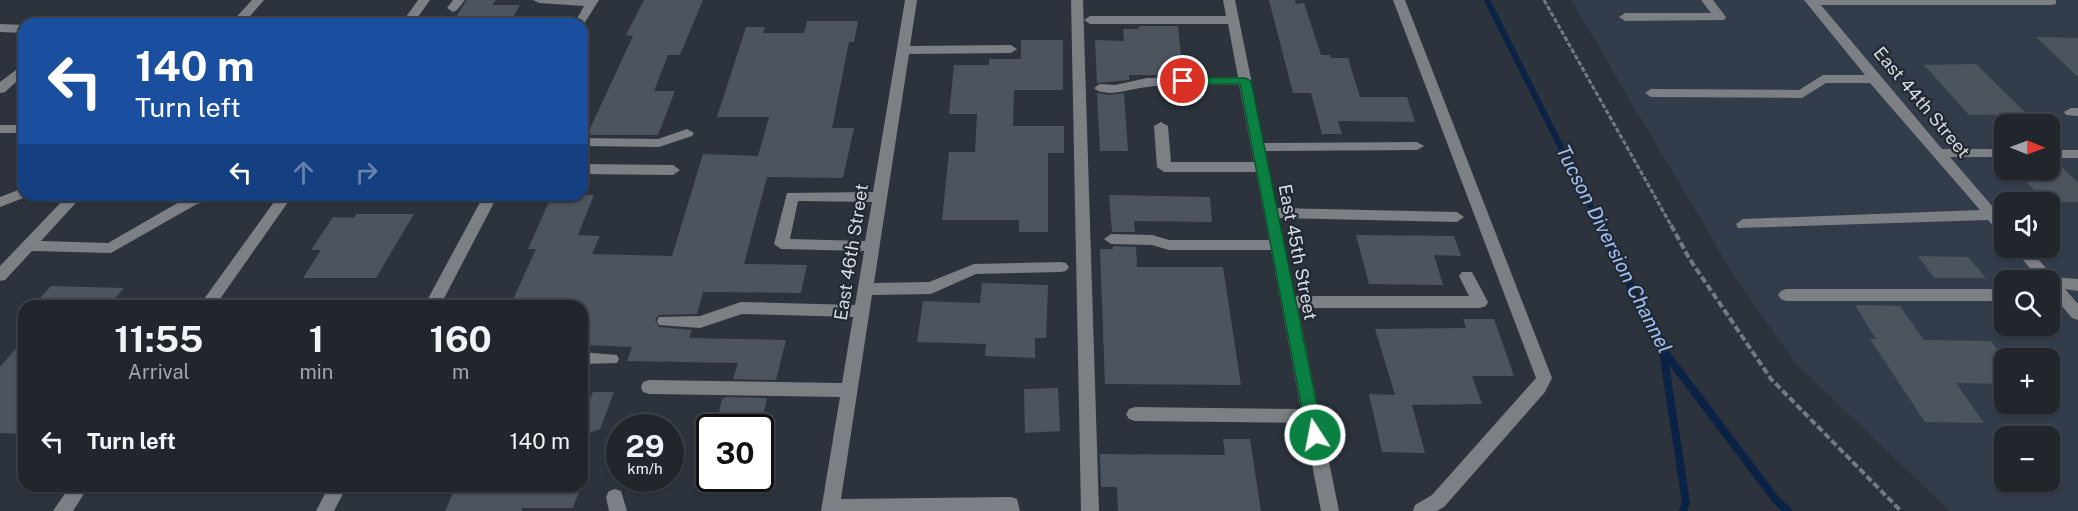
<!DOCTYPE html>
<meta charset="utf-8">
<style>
:root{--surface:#21262d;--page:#292e35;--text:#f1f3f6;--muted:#a2a5aa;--line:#3e4349}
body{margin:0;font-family:"Public Sans",sans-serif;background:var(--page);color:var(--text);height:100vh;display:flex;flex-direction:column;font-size:22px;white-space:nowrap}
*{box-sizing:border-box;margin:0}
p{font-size:20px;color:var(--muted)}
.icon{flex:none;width:33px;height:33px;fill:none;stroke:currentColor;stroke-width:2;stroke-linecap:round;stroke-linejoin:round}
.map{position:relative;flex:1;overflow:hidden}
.drawer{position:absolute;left:18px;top:300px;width:570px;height:192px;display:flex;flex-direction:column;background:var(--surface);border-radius:18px;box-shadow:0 2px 4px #0004,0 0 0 2px var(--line)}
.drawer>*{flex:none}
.hud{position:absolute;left:18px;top:18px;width:570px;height:183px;border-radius:18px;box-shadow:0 2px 4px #0004,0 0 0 2px var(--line);background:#1a4fa0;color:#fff;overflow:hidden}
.needle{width:39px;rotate:91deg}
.controls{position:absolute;left:1994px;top:114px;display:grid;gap:12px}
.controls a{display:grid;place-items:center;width:66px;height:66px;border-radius:12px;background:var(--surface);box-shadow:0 2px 4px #0004,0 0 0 2px var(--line);font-size:30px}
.speed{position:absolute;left:606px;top:414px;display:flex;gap:12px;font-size:30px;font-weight:700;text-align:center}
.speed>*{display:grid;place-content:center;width:78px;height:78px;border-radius:50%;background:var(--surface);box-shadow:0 2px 4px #0004,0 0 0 2px var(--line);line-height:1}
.speed small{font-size:15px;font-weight:400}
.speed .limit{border:3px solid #111;border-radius:9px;background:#fff;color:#111}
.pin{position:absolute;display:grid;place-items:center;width:51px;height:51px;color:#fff;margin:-26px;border:3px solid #fff;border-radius:50%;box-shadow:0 2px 6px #0007}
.me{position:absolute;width:66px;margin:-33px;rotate:349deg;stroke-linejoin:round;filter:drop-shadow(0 0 4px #0008)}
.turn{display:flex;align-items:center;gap:21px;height:126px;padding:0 18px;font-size:27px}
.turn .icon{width:78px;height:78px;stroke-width:2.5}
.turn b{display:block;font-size:42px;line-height:51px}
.lanes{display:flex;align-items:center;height:57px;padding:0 18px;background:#0003;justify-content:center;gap:30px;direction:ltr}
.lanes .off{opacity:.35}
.eta{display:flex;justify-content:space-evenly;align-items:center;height:102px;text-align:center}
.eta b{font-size:36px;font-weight:700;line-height:42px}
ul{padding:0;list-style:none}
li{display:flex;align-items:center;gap:18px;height:78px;padding:0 18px}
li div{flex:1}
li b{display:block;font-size:22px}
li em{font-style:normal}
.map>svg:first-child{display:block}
.built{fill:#323c4b;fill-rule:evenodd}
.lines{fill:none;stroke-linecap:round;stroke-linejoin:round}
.stream-far1{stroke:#092246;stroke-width:6}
.stream{stroke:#092246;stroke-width:8}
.building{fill:#4c545e}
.path-far1{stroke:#747a82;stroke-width:3;stroke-dasharray:5 2;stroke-linecap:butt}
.path{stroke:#747a82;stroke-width:4;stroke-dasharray:7 3;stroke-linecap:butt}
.minor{fill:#7c7f84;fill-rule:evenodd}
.route{fill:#0b8043;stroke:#07532c;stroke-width:1.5}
.labels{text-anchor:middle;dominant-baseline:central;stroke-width:4.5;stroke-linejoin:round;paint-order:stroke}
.street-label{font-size:18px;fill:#d8dce3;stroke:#222932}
.water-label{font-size:20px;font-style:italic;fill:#9fc2f6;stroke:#222932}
</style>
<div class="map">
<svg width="2078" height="511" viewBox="0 0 2078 511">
<rect width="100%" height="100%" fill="#2c333c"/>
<path class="built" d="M1571 0H2078V511H1950L1796 364 1734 276ZM2004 124H2049V170H2004ZM2004 202H2049V248H2004ZM2004 280H2049V326H2004ZM2004 358H2049V404H2004ZM2004 436H2049V482H2004Z"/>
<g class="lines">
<path class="stream-far1" d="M1487 0 1601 227"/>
<path class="stream" d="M1600 225 1663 350 1776 500 1788 511
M1663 351 1686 503 1683 511"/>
</g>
<path class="building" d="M467 0H496L492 5H520L509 24H451Z
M644 0H703L680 55H668L654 91H675L658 135H587L633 36 626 35Z
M1269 0H1295L1296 4 1304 3 1321 55H1330L1331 58H1348L1360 97H1407L1415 122 1338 121 1342 134H1322L1311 93H1293Z
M807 21H858L854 42H849L832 128H854L843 178 767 177 744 264 807 265 801 293 703 292 697 314 659 315 655 320 659 327 692 330 689 338 786 340 776 380 733 379 738 363 627 361 632 347 584 345 591 322H582V306H510L536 249H528L552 195H594L578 235 600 236 592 254 672 256 703 154 758 156 769 117H717L746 27H765L763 33H804Z
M1139 26H1178L1182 64H1170L1172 75H1129V80L1097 83 1095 40 1124 41 1123 29H1139Z
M2036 37 2078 38V77Z
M1021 40H1063V90H1014L1013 126H1064V153H1048V232H1019V220H942L949 152H975L977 114H949L954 65H989V59H1021Z
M1976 64 2027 114 1969 115 1924 65Z
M1097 93 1108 95 1124 93 1128 151H1100Z
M2049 168H2063L2078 183V202H2045L2015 170Z
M1109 195 1210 197 1212 222 1134 221 1135 232H1112Z
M356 214H414L376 278H303L321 250H311L333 217 354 218Z
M1356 235 1454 236 1461 256 1434 255 1443 285 1369 284Z
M1113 246 1136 247 1137 267H1223L1241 385 1105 384 1100 249H1113Z
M1918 256 1968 257 1986 278H1934Z
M982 283 1048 285 1046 338H1035V358L985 356 986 344 917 342 923 301 980 303Z
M51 286 124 288 109 306H33Z
M1855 305 1900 306 1924 340 1991 341 2004 358V384L1956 383 1984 423 1925 422 1870 339H1876Z
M1463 319H1494L1514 376H1472L1482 404 1412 405 1425 453 1382 452 1369 394 1395 395 1375 329 1466 328Z
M24 339V434L0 433V367Z
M1058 388 1060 431 1025 433 1024 389Z
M593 392H614L600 429 582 436V420Z
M727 397 767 398 762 421 717 420 722 399Z
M1223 439H1250L1261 511H1118L1117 487H1101L1100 454 1225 455Z
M456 486H581L573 508H523L521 511H445Z"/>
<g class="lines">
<path class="path-far1" d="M1544 0 1672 227"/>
<path class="path" d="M1671 225 1689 258 1771 379 1901 511"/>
<path class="minor" d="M252 0H264L243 24H230Z
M418 0H430L413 24H401Z
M453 0H465L457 10 453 12 447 8Z
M533 0H599L582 27V24H574L584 6 539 3Z
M905 0H917L910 46 1011 45 1017 49 1011 53 909 54 874 283 929 282 974 264 1061 262 1066 263 1069 267 1066 271 1061 272 976 274 931 294 872 295 841 499 1011 497 1017 499 1020 511H821L840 397 649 394 643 392 641 387 643 382 649 380 842 383 853 317 742 314 700 328 659 325 657 321 659 317 700 316 741 302 855 305 864 251 781 249 774 244 787 193 873 192ZM798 201 872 202 865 241 790 239Z
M1071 0H1083L1099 511H1081Z
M1223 0H1235L1264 143 1417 142 1424 146 1417 150 1266 151 1277 208 1457 212 1464 217 1457 222 1279 218 1295 296H1469L1459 276 1462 272H1472L1488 302 1486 306 1480 308H1298L1339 511H1321L1304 423 1135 421 1129 419 1126 414 1129 409 1135 407 1301 409 1271 250H1169L1152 245 1111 244 1104 239 1111 234 1152 235 1169 240H1269L1256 172H1164L1157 167 1154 126 1161 122 1168 126 1171 162H1254L1239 85C1201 85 1162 82 1125 91 1115 93 1101 95 1094 88L1100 84 1115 85 1147 78 1238 77 1228 24H1090L1084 20 1090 16H1226Z
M1393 0H1405L1552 378 1545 392 1444 507 1437 511H1413L1415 505 1432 495 1536 378Z
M1701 0H1713L1726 17 1724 20 1625 21 1619 17 1625 13H1711Z
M1804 0H2056V4L2052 5H1821L1942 149H2004V157H1950L2004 220V234L1999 233 1988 220 1738 228 1736 224 1743 219 1980 210 1870 83H1826L1802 98 1651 97 1645 93 1651 89 1799 90 1823 75H1865Z
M0 24 24 25V33L0 32Z
M24 64V75L5 92 0 93V82Z
M2071 108H2078V116L2066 115 2064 112Z
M0 125H24V133H0Z
M687 129 694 133 692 136 659 147 582 146V138L658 139Z
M2049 150H2078V158H2049Z
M582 164 673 165 680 170 673 175 582 174Z
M21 189 24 190V195H27L26 197 0 207V197Z
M68 195H83L41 241 108 243 188 197 226 195 224 198 197 204 111 253 32 251 5 280 0 281V266Z
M279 195H293L215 306H199Z
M484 195H498L440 306H424Z
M2013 248H2028L2054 277 2078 279V291L2065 289 2078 304V320L2072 318 2049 291V280H2040Z
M1786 289H2004V301H1786L1781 299 1778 295 1781 291Z
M582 352 617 355 619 359 617 363 582 364Z
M70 486H89L73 511H53Z
M329 486H347L334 511H316Z
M615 489 621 491 627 511H609L606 497 609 491Z"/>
</g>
<path class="route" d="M1183 78H1245L1251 81 1323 435 1320 439 1315 441 1309 439 1307 435 1240 84H1179L1177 81Z"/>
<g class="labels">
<g class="street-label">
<text transform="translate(1922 102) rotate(50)">East 44th Street</text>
<text transform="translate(851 252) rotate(-81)">East 46th Street</text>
<text transform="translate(1298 252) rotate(79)">East 45th Street</text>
</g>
<g class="water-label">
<text transform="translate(1614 249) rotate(63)">Tucson Diversion Channel</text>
</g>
</g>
</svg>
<div class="controls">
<a><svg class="needle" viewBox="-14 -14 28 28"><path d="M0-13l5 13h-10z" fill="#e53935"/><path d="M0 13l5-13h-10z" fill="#a2a5aa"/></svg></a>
<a><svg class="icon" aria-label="sound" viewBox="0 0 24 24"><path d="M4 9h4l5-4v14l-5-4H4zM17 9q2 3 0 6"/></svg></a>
<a><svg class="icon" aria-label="search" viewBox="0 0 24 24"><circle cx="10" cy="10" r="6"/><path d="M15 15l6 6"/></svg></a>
<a>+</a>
<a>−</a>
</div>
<div class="speed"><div>29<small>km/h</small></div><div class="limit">30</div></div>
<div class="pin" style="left:1183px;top:81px;background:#d93025"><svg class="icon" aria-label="arrive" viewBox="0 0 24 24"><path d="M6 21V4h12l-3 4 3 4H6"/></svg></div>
<svg class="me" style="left:1315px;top:435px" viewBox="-20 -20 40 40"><circle r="17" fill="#0b8043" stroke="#fff" stroke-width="3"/><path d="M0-11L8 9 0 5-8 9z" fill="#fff"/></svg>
<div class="hud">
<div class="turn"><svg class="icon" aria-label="left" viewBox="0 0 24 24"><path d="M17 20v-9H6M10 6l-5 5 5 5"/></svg><div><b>140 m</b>Turn left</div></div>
<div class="lanes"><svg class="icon" aria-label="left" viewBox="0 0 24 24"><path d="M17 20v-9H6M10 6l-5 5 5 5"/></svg><svg class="icon off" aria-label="ahead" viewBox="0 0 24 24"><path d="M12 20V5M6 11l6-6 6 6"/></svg><svg class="icon off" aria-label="right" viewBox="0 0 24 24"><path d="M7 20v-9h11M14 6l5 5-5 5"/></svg></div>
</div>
<section class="drawer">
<div class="eta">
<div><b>11:55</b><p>Arrival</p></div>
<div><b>1</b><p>min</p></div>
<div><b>160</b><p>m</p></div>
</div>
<ul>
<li><svg class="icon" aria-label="left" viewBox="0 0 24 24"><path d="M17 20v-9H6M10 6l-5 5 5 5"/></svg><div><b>Turn left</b></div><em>140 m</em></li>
</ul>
</section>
</div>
